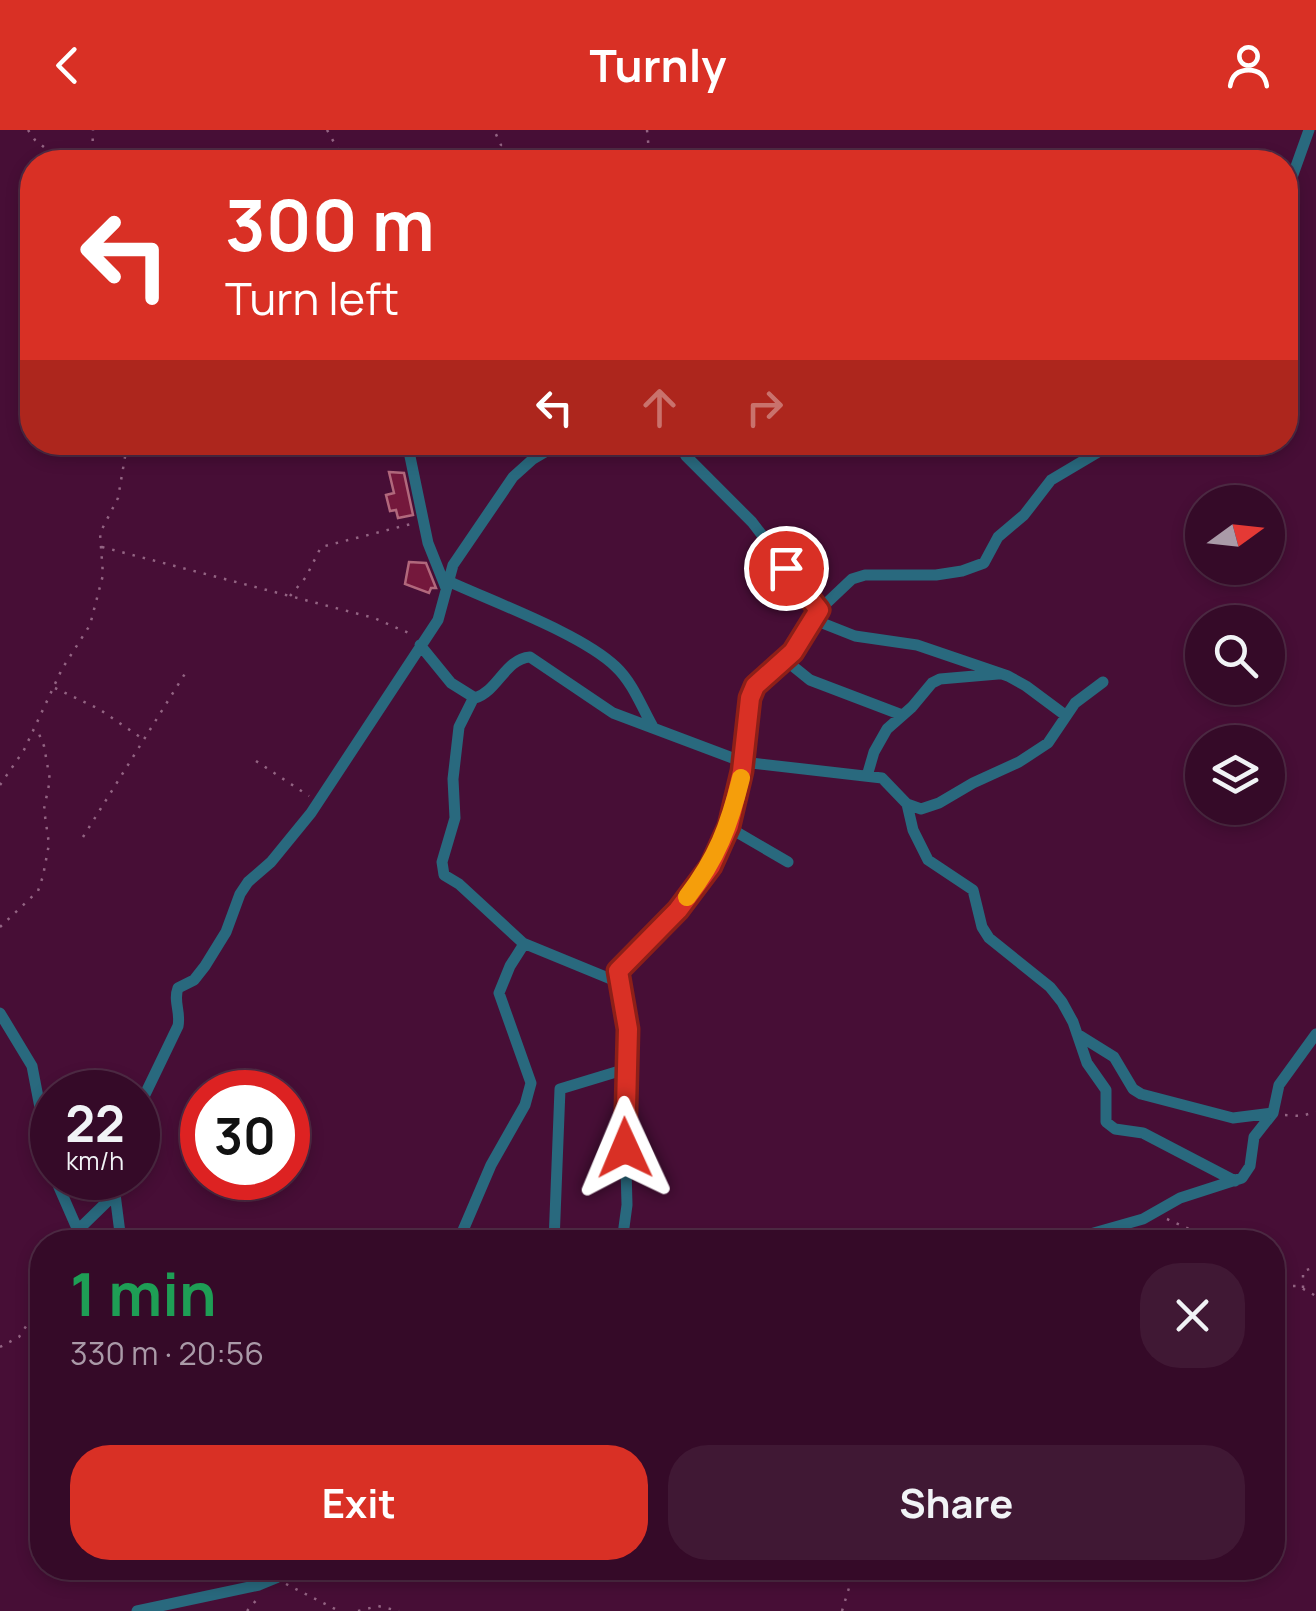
<!DOCTYPE html>
<meta charset="utf-8">
<style>
:root{--surface:#350a28;--page:#401834;--text:#f1f3f6;--muted:#aa9aa8;--line:#4f2b45;--accent:#d93025}
body{margin:0;font-family:Manrope,sans-serif;background:var(--page);color:var(--text);height:100vh;display:flex;flex-direction:column;font-size:38px;white-space:nowrap}
*{box-sizing:border-box;margin:0}
p{font-size:32px;color:var(--muted)}
.icon{flex:none;width:55px;height:55px;fill:none;stroke:currentColor;stroke-width:2;stroke-linecap:round;stroke-linejoin:round}
.map{position:relative;flex:1;overflow:hidden}
.drawer{position:absolute;left:30px;top:1100px;width:1255px;height:350px;display:flex;flex-direction:column;background:var(--surface);border-radius:40px;box-shadow:0 5px 15px #0003,0 0 0 2px var(--line)}
.drawer>*{flex:none}
.top-card{position:absolute;left:20px;top:20px;width:1278px;height:305px;border-radius:40px;box-shadow:0 5px 15px #0003,0 0 0 2px var(--line);background:#d93025;color:#fff;overflow:hidden}
.needle{width:65px;rotate:75deg}
.buttons{position:absolute;left:1185px;top:355px;display:grid;gap:20px}
.buttons a{display:grid;place-items:center;width:100px;height:100px;border-radius:50%;background:var(--surface);box-shadow:0 5px 15px #0003,0 0 0 2px var(--line);font-size:50px}
.speed{position:absolute;left:30px;top:940px;display:flex;gap:20px;font-size:50px;font-weight:700;text-align:center}
.speed>*{display:grid;place-content:center;width:130px;height:130px;border-radius:50%;background:var(--surface);box-shadow:0 5px 15px #0003,0 0 0 2px var(--line);line-height:1}
.speed small{font-size:25px;font-weight:400}
.speed .limit{border:15px solid #d22;background:#fff;color:#111}
.pin{position:absolute;display:grid;place-items:center;width:85px;height:85px;color:#fff;margin:-42px;border:5px solid #fff;border-radius:50%;box-shadow:0 2px 10px #0007}
.me{position:absolute;width:110px;margin:-55px;rotate:359deg;stroke-linejoin:round;filter:drop-shadow(0 0 8px #0008)}
.turn{display:flex;align-items:center;gap:35px;height:210px;padding:0 40px;font-size:45px}
.turn .icon{width:130px;height:130px;stroke-width:2.5}
.turn b{display:block;font-size:70px;line-height:85px}
.lanes{display:flex;align-items:center;height:95px;padding:0 40px;background:#0003;justify-content:center;gap:50px;direction:ltr}
.lanes .off{opacity:.35}
.round{display:grid;place-items:center;flex:none;width:105px;height:105px;border-radius:40px;background:var(--page)}
.summary{display:flex;align-items:center;justify-content:space-between;height:170px;padding:0 40px}
h1{font-size:60px;font-weight:700;line-height:75px;color:#1e9e55}
.button{display:flex;gap:20px;margin-top:auto;padding:20px 40px}
.button a{flex:1;height:115px;border-radius:40px;background:var(--accent);color:#fff;font-size:40px;font-weight:700;line-height:115px;text-align:center}
.button a+a{background:var(--page);color:var(--text)}
header{display:flex;justify-content:space-between;align-items:center;height:130px;padding:0 40px;background:var(--accent);color:#fff;font-size:45px;font-weight:700}
.map>svg:first-child{display:block}
.building{fill:#74183c;stroke:#b1687c;stroke-width:2.5}
.lines{fill:none;stroke-linecap:round;stroke-linejoin:round}
.path{stroke:#936483;stroke-width:2.5;stroke-dasharray:2.5 8;stroke-linecap:butt}
.minor{stroke:#29697e;stroke-width:11}
.route-casing{stroke:#8d1f18;stroke-width:25}
.route{stroke:#d93025;stroke-width:18}
.slow{stroke:#f59e0b;stroke-width:18}
</style>
<header><svg class="icon" aria-label="back" viewBox="0 0 24 24"><path d="M15 5l-7 7 7 7"/></svg>Turnly<svg class="icon" aria-label="person" viewBox="0 0 24 24"><circle cx="12" cy="8" r="4"/><path d="M4 21q1-7 8-7t8 7"/></svg></header>
<div class="map">
<svg width="1316" height="1481" viewBox="0 0 1316 1481">
<rect width="100%" height="100%" fill="#470e36"/>
<path class="building" d="M389 342 404 343 413 385 398 388 396 380 390 381 386 365 394 363Z
M409 432 426 433 436 458H431L429 463 405 454Z"/>
<g class="lines">
<path class="path" d="M28 0 35 10 63 32
M327 0 345 32
M647 0 650 32
M92 32 93 0
M487 32 501 15 494 0
M423 321 429 312
M102 417 374 488 411 504
M290 466 306 447 321 417 411 394
M55 558 99 579 143 609
M256 631 309 666
M0 655 24 620 62 539 90 495 103 445 100 403 118 368 125 327 119 312
M83 707 186 542
M0 797 38 761 43 746 49 714 44 679 50 650 44 616 37 599
M1285 985 1301 986 1316 982
M1167 1089 1218 1112
M1272 1156H1298L1316 1166
M1303 1158V1141L1316 1137
M0 1217 19 1207 42 1172
M286 1454 339 1481
M247 1481 259 1467
M358 1481 378 1476 399 1481
M842 1481 855 1438"/>
<path class="minor" d="M1285 67 1309 0
M407 312 428 413 446 458
M679 312 686 326 752 392 819 480
M448 451C493 472 582 504 616 537 633 553 642 578 653 597
M812 489 855 506 917 515 1008 546 1026 556 1065 585
M420 515 451 553 475 568C498 561 505 529 530 527L613 583 743 632 882 648 907 674 921 679 939 673 973 653 1019 632 1048 613 1075 573 1103 552
M784 529 810 550 902 585
M474 567 459 597 453 649 455 688 442 732 444 745 459 754 523 813 618 852
M867 646 874 622 887 599 912 577 932 553 940 549 998 544
M907 674 913 700 928 730 973 760 982 797 989 808 1050 857 1062 872 1073 892 1087 933 1106 960V992L1115 999 1143 1003 1235 1051
M728 697 788 732
M0 883 32 936 52 1040
M1077 904 1114 927 1133 959 1141 964 1233 988 1273 983
M138 979 178 896C181 882 173 871 178 858L194 850 205 836 226 802 240 764 248 752 271 732 311 683 438 490 453 435 513 347 533 329 562 312
M55 1048 83 1112
M77 1101 115 1064
M107 1112 120 1103 115 1064 119 1048
M458 1112 491 1035 525 975 531 953 499 863 510 836 524 814
M554 1112 560 959 626 939
M622 1112 627 1075 624 964 627 899 618 841 678 780 711 736 729 696 742 641 749 568 755 556 793 522 815 484 852 449 865 445H936L962 441 984 433 998 407 1024 385 1051 350 1115 312
M1062 1112 1143 1089 1180 1068 1242 1048 1250 1036 1254 1007 1273 983 1279 955 1316 904
M137 1481 259 1455 276 1448 288 1438"/>
</g>
<g class="lines">
<defs>
<path id="route" d="M625 1018 628 899 618 841 678 780 711 736 729 696 742 641 750 568 755 556 793 522 819 480 786 438"/>
</defs>
<use href="#route" class="route-casing"/>
<use href="#route" class="route"/>
<path class="slow" d="M687 767C717 728 729 696 741 648"/>
</g>
</svg>
<div class="buttons">
<a><svg class="needle" viewBox="-14 -14 28 28"><path d="M0-13l5 13h-10z" fill="#e53935"/><path d="M0 13l5-13h-10z" fill="#aa9aa8"/></svg></a>
<a><svg class="icon" aria-label="search" viewBox="0 0 24 24"><circle cx="10" cy="10" r="6"/><path d="M15 15l6 6"/></svg></a>
<a><svg class="icon" aria-label="layers" viewBox="0 0 24 24"><path d="M12 4l9 5-9 5-9-5zM3 14l9 5 9-5"/></svg></a>
</div>
<div class="speed"><div>22<small>km/h</small></div><div class="limit">30</div></div>
<div class="pin" style="left:786px;top:438px;background:#d93025"><svg class="icon" aria-label="arrive" viewBox="0 0 24 24"><path d="M6 21V4h12l-3 4 3 4H6"/></svg></div>
<svg class="me" style="left:625px;top:1018px" viewBox="-20 -20 40 40"><path d="M0-17L14 15 0 8-14 15z" fill="#d93025" stroke="#fff" stroke-width="4"/></svg>
<div class="top-card">
<div class="turn"><svg class="icon" aria-label="left" viewBox="0 0 24 24"><path d="M17 20v-9H6M10 6l-5 5 5 5"/></svg><div><b>300 m</b>Turn left</div></div>
<div class="lanes"><svg class="icon" aria-label="left" viewBox="0 0 24 24"><path d="M17 20v-9H6M10 6l-5 5 5 5"/></svg><svg class="icon off" aria-label="ahead" viewBox="0 0 24 24"><path d="M12 20V5M6 11l6-6 6 6"/></svg><svg class="icon off" aria-label="right" viewBox="0 0 24 24"><path d="M7 20v-9h11M14 6l5 5-5 5"/></svg></div>
</div>
<section class="drawer">
<div class="summary"><div><h1>1 min</h1><p>330 m · 20:56</p></div><a class="round"><svg class="icon" aria-label="close" viewBox="0 0 24 24"><path d="M6 6l12 12M18 6L6 18"/></svg></a></div>
<div class="button"><a>Exit</a><a>Share</a></div>
</section>
</div>
